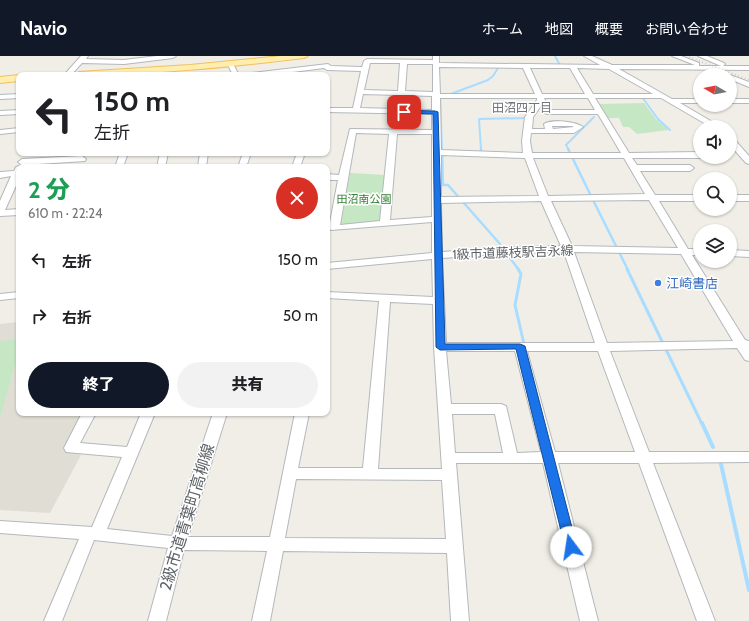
<!DOCTYPE html>
<html lang="ja">
<meta charset="utf-8">
<style>
:root{--surface:#fff;--page:#f2f2f2;--text:#202124;--muted:#757577;--accent:#111827}
body{margin:0;font-family:Cabin,"Noto Sans JP",sans-serif;background:var(--page);color:var(--text);height:100vh;display:flex;flex-direction:column;font-size:15px;white-space:nowrap}
*{box-sizing:border-box;margin:0}
p{font-size:13px;color:var(--muted)}
.icon{flex:none;width:22px;height:22px;fill:none;stroke:currentColor;stroke-width:2;stroke-linecap:round;stroke-linejoin:round}
.map{position:relative;flex:1;overflow:hidden}
.side{position:absolute;left:16px;top:108px;width:314px;height:252px;display:flex;flex-direction:column;background:var(--surface);border-radius:8px;box-shadow:0 1px 3px #0004}
.side>*{flex:none}
.hud{position:absolute;left:16px;top:16px;width:314px;height:84px;border-radius:8px;box-shadow:0 1px 3px #0004;background:#fff;color:var(--text);overflow:hidden}
.needle{width:26px;rotate:280deg}
.controls{position:absolute;left:693px;top:12px;display:grid;gap:8px}
.controls a{display:grid;place-items:center;width:44px;height:44px;border-radius:50%;background:var(--surface);box-shadow:0 1px 3px #0004;font-size:20px}
.pin{position:absolute;display:grid;place-items:center;width:34px;height:34px;color:#fff;margin:-17px;border-radius:8px;box-shadow:0 2px 6px #0006}
.me{position:absolute;width:44px;margin:-22px;rotate:346deg;stroke-linejoin:round;filter:drop-shadow(0 0 3px #0008)}
.turn{display:flex;align-items:center;gap:14px;height:84px;padding:0 12px;font-size:18px}
.turn .icon{width:52px;height:52px;stroke-width:2.5}
.turn b{display:block;font-size:28px;line-height:34px}
.round{display:grid;place-items:center;flex:none;width:42px;height:42px;border-radius:21px;background:var(--page)}
.headline{display:flex;align-items:center;justify-content:space-between;height:68px;padding:0 12px}
h1{font-size:24px;font-weight:800;line-height:30px;color:#1e9e55}
.cta{display:flex;gap:8px;margin-top:auto;padding:8px 12px}
.cta a{flex:1;height:46px;border-radius:24px;background:var(--accent);color:#fff;font-size:16px;font-weight:800;line-height:46px;text-align:center}
.cta a+a{background:var(--page);color:var(--text)}
ul{padding:0;list-style:none}
li{display:flex;align-items:center;gap:12px;height:56px;padding:0 12px}
li div{flex:1}
li b{display:block;font-size:15px}
li em{font-style:normal}
header{display:flex;align-items:center;gap:24px;box-sizing:border-box;height:56px;padding:0 20px;background:var(--accent);color:#fff}
header strong{font-size:19px}
nav{display:flex;gap:22px;margin-inline-start:auto;font-size:14px}
.map>svg:first-child{display:block}
.education{fill:#e0ddd5}
.green{fill:#c6e7c4}
.lines{fill:none;stroke-linecap:round;stroke-linejoin:round}
.stream-far3{stroke:#a9ddff;stroke-width:2}
.stream-far2{stroke:#a9ddff;stroke-width:2.5}
.stream-far1{stroke:#a9ddff;stroke-width:3}
.stream{stroke:#a9ddff;stroke-width:4}
.minor-casing{stroke:#b4b8bb;stroke-width:2}
.major-casing{stroke:#f1c15f;stroke-width:2}
.minor{fill:#fff;fill-rule:evenodd}
.major{fill:#ffeeae;fill-rule:evenodd}
.rail{stroke:#b5b6b7;stroke-width:2;stroke-dasharray:0.5 3;stroke-linecap:butt}
.route{fill:#1a73e8;stroke:#114b97}
.shop-dot{fill:#3f7fe0;stroke:#fff;stroke-width:1.5}
.labels{text-anchor:middle;dominant-baseline:central;stroke-width:3;stroke-linejoin:round;paint-order:stroke}
.far-park-label{font-size:11px;fill:#348134;stroke:#fff}
.far-neighbourhood-label{font-size:12px;fill:#6f7579;stroke:#fff}
.street-label{font-size:13px;fill:#5e6367;stroke:#fff}
.shop-label{font-size:13px;fill:#366cbe;stroke:#fff;text-anchor:start}
.near-street-label{font-size:16px;fill:#5e6367;stroke:#fff}
</style>
<header>
<strong>Navio</strong>
<nav><a>ホーム</a><a>地図</a><a>概要</a><a>お問い合わせ</a></nav>
</header>
<div class="map">
<svg width="749" height="565" viewBox="0 0 749 565">
<rect width="100%" height="100%" fill="#f0eee7"/>
<path class="education" d="M19 266V357H82L66 395 81 399 50 457 0 454V268Z"/>
<path class="green" d="M644 47 656 63 669 74 637 78 629 71H623L619 62H608L599 48Z
M350 117 386 119 380 167 345 170 341 168Z
M19 283V294L0 362V285Z"/>
<g class="lines">
<path class="stream-far3" d="M555 0 561 11
M440 39 442 94
M448 39 488 24 493 20 498 12
M642 41 658 63 670 74
M730 79 734 84
M481 94 479 63 528 62
M569 94 566 89 594 61"/>
<path class="stream-far2" d="M442 93 443 129H448L500 188
M481 93V97
M568 93 570 97
M572 101 591 140
M593 144 628 214
M510 202 519 214"/>
<path class="stream-far1" d="M518 213 521 218 515 249 524 288
M627 213 702 368"/>
<path class="stream" d="M702 367 713 391
M721 408 749 534"/>
<defs>
<path id="minor" d="M81 0H88L86 3 124 4 157 0H176L173 2 124 8 82 7 71 19H64Z
M433 0H439V7L600 9 584 0H592L612 9H695L672 0H681L699 7V10H721L698 0H707L724 7 725 8 723 10H749V14L619 13 672 43H700V47H680L721 71H711L661 42H595L629 97 700 96V101H702L700 102H632L637 109H690L694 112 690 115H640L655 139H700V145H659L688 193H700V199H692L745 284 749 285V305L745 304 737 292 610 295 649 396H749V406L653 407 715 565H697L639 407H558L598 565H580L543 407H456L469 565H451L447 497 283 495 270 565H252L267 495 184 494 166 565H148L168 492 94 484 62 565H44L79 483 0 477V465L92 471 122 401 66 396 64 392 82 357H96L80 387 127 391 141 357H155L107 473 172 480 213 357H227L188 481H270L295 357H309L298 412H363L379 245 327 242V236L433 241 432 203 327 213V207L432 197V166L331 174 329 172 338 124H327V118L339 119 350 73 432 74V58L327 56V52H353L361 15 327 14 324 12 269 19H248L251 17 328 8 331 10 362 11 364 5 367 3 433 4ZM370 7H400L398 35 364 34ZM407 8H433V36L405 35ZM439 11 523 12 535 38H440ZM530 12H570L585 38H542ZM577 12 609 13 653 38H593ZM363 38 432 40V54L360 52ZM440 42H537V44L525 61 522 85 523 97 441 94ZM544 42H588L595 54H547L543 56 547 58H598L621 97H532L530 85 531 77H574L583 71C576 65 551 63 544 68L545 73H532L533 61 545 44ZM552 70H572L574 71 553 73ZM356 77 389 78 380 165 340 169ZM397 78H432V161L390 164ZM441 99 525 102 539 140 441 141ZM533 102H624L645 138 548 140ZM649 144 678 192 572 190 551 145ZM541 145 561 190 512 191 442 196 441 147ZM564 196 595 287H446L442 202 512 197ZM574 196 681 198 733 285 607 287ZM390 246 433 248 434 291 442 413H378ZM446 295H515L541 396 517 397 506 350 501 348H451ZM527 295H598L635 396H555ZM452 358H495L503 397H455ZM296 423 442 424 446 483 285 482Z
M231 7 233 8 239 19H233L228 9Z
M730 19 749 26V31L730 23Z
M19 38V42L0 43V39Z
M730 43H749V47H730Z
M19 54V58L0 59V55Z
M19 72V76L0 78V74Z
M730 82H733L749 100V108L746 107 730 89Z
M120 97H128L123 111H115Z
M160 97H168L165 111H157Z
M200 97H208L206 111H198Z
M243 97H251L246 111H238Z
M297 97H305L300 111H292Z
M82 100 86 103 85 105 22 109 18 106 22 103Z
M19 110 21 111H19V123L5 154 19 153V159L0 160V145L11 120 0 122V116L14 115 16 111Z
M730 139H749V145H730Z
M730 194 749 195V201L730 200Z
M19 236V242L0 244V238Z"/>
<path id="major" d="M281 0H308L304 2C228 11 152 19 75 19L79 16 190 9Z
M19 19V25L0 27V21Z"/>
</defs>
<use href="#minor" class="minor-casing"/>
<use href="#major" class="major-casing"/>
<use href="#minor" class="minor"/>
<use href="#major" class="major"/>
<path class="rail" d="M686 0 749 24"/>
</g>
<path class="route" d="M401 54 435 55 438 56 445 288H520L525 290 577 491 575 494 571 496 567 494 565 491 516 293 440 294 436 291 433 58 404 57H401Z"/>
<circle class="shop-dot" cx="658" cy="227" r="4"/>
<g class="labels">
<g class="far-park-label">
<text x="364" y="143">田沼南公園</text>
</g>
<g class="far-neighbourhood-label">
<text x="522" y="51">田沼四丁目</text>
</g>
<g class="street-label">
<text transform="translate(513 196) rotate(-2)">1級市道藤枝駅吉永線</text>
</g>
<g class="shop-label">
<text x="666" y="227">江崎書店</text>
</g>
<g class="near-street-label">
<text transform="translate(187 461) rotate(-73)">2級市道青葉町高柳線</text>
</g>
</g>
</svg>
<div class="controls">
<a><svg class="needle" viewBox="-14 -14 28 28"><path d="M0-13l5 13h-10z" fill="#e53935"/><path d="M0 13l5-13h-10z" fill="#757577"/></svg></a>
<a><svg class="icon" aria-label="sound" viewBox="0 0 24 24"><path d="M4 9h4l5-4v14l-5-4H4zM17 9q2 3 0 6"/></svg></a>
<a><svg class="icon" aria-label="search" viewBox="0 0 24 24"><circle cx="10" cy="10" r="6"/><path d="M15 15l6 6"/></svg></a>
<a><svg class="icon" aria-label="layers" viewBox="0 0 24 24"><path d="M12 4l9 5-9 5-9-5zM3 14l9 5 9-5"/></svg></a>
</div>
<div class="pin" style="left:404px;top:56px;background:#d93025"><svg class="icon" aria-label="arrive" viewBox="0 0 24 24"><path d="M6 21V4h12l-3 4 3 4H6"/></svg></div>
<svg class="me" style="left:571px;top:491px" viewBox="-20 -20 40 40"><circle r="19" fill="#fff"/><path d="M0-13L10 11 0 6-10 11z" fill="#1a73e8"/></svg>
<div class="hud">
<div class="turn"><svg class="icon" aria-label="left" viewBox="0 0 24 24"><path d="M17 20v-9H6M10 6l-5 5 5 5"/></svg><div><b>150 m</b>左折</div></div>
</div>
<section class="side">
<div class="headline"><div><h1>2 分</h1><p>610 m · 22:24</p></div><a class="round" style="background:#d93025;color:#fff"><svg class="icon" aria-label="close" viewBox="0 0 24 24"><path d="M6 6l12 12M18 6L6 18"/></svg></a></div>
<ul>
<li><svg class="icon" aria-label="left" viewBox="0 0 24 24"><path d="M17 20v-9H6M10 6l-5 5 5 5"/></svg><div><b>左折</b></div><em>150 m</em></li>
<li><svg class="icon" aria-label="right" viewBox="0 0 24 24"><path d="M7 20v-9h11M14 6l5 5-5 5"/></svg><div><b>右折</b></div><em>50 m</em></li>
</ul>
<div class="cta"><a>終了</a><a>共有</a></div>
</section>
</div>
